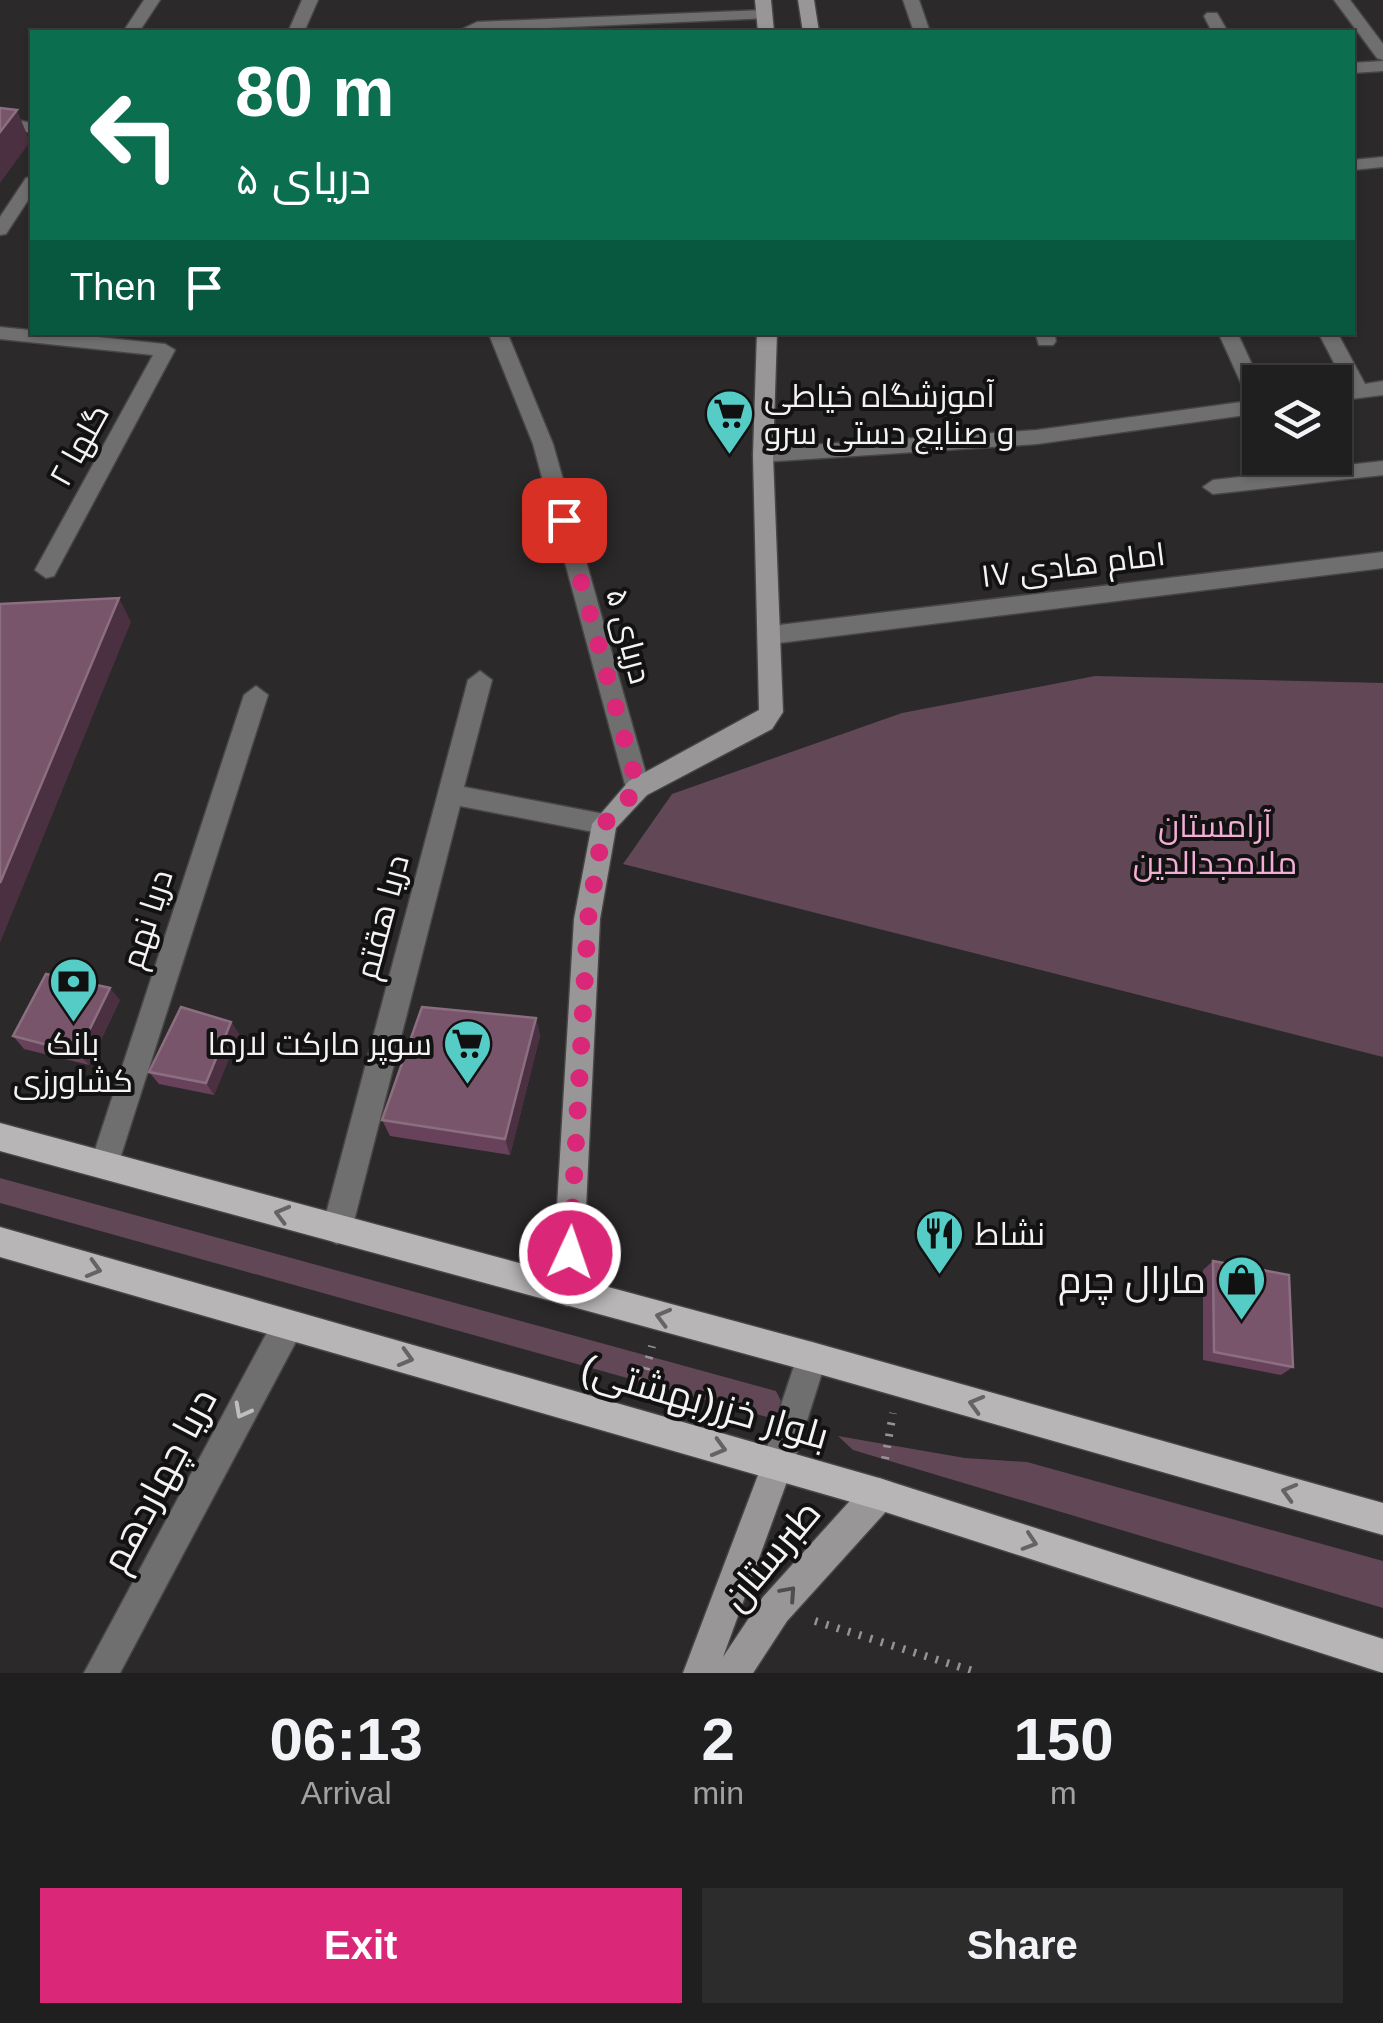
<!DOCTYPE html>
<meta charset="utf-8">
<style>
:root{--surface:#201f20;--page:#2d2c2d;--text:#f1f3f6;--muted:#a2a2a5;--line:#3d3d3e;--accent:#db2777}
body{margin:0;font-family:Arial,Cairo,sans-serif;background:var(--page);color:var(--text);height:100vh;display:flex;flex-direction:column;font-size:38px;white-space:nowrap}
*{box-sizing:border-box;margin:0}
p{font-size:32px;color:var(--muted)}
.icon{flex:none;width:55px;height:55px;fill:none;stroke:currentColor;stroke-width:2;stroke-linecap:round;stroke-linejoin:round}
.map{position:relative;height:1673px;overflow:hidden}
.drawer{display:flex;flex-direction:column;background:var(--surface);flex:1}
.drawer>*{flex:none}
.hud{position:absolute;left:30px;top:30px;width:1325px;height:305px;border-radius:0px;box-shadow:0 2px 8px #0004,0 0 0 2px var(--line);background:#0b6e4f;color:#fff;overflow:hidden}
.buttons{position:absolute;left:1242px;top:365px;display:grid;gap:20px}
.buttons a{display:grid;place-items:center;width:110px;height:110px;border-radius:0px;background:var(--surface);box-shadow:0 2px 8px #0004,0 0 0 2px var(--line);font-size:50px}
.pin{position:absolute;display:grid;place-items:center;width:85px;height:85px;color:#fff;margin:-42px;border-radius:20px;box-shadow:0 5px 15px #0006}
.me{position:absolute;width:110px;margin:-55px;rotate:3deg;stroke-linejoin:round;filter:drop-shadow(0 0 8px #0008)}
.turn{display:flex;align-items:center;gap:35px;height:210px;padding:0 40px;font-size:45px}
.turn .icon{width:130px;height:130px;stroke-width:2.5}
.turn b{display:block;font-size:70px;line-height:85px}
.then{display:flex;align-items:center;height:95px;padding:0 40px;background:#0003;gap:20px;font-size:38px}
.eta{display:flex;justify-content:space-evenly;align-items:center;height:170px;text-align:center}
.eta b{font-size:60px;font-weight:800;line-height:70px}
.primary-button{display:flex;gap:20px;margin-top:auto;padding:20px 40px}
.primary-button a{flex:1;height:115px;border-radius:0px;background:var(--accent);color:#fff;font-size:40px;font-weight:800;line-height:115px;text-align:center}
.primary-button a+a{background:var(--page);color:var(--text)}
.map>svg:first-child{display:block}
.green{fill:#624757}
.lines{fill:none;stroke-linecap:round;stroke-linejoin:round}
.minor-casing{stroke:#474546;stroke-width:3}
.tertiary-casing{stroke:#474546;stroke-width:3}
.secondary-casing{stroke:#474546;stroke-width:3}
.primary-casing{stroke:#474546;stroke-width:3}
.path{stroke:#959394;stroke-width:8;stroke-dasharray:2.5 9;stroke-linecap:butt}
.minor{fill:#706f70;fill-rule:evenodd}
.tertiary{fill:#706f70;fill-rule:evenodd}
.secondary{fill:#989697;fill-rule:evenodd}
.primary{fill:#b7b5b6;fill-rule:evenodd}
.wall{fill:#68425a}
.shaded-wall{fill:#4a3040}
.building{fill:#78556a;stroke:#8b6e80;stroke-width:2.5}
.oneway{stroke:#656464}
.oneway2{stroke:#bfbebf}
.oneway3{stroke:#4f4d4e}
.route{stroke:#db2777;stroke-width:18;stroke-dasharray:0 32.4}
.labels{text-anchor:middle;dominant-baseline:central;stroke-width:8;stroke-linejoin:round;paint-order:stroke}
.poi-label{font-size:32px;fill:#f4f2f3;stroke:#131212;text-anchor:start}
.street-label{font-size:32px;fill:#f4f2f3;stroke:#131212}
.park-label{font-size:32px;fill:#f3add6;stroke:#131212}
.near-poi-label{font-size:38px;fill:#f4f2f3;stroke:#131212;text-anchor:end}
.near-street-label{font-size:38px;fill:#f4f2f3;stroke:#131212}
</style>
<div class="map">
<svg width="1383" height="1673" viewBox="0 0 1383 1673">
<rect width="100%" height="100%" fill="#2b292a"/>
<path class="green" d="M1095 676 1383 683V1057L623 864 672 794 902 713Z
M0 1178 776 1391 781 1401 778 1414 767 1417 0 1203Z
M838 1436 965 1458 1027 1462 1383 1561V1608L853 1450Z"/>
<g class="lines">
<defs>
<path id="minor" d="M144 0H160L139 32H123Z
M302 0H318L304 32H288Z
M903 0H919L930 32H914Z
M1334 0H1350L1383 44V60L1377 58Z
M764 10 772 15 769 18 456 32 477 22Z
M1207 13H1217L1228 32H1212L1204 16Z
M1383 61V71L1352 73V63Z
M0 117 32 123V133L0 127Z
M1383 157V167L1352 170V160Z
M32 177V194L6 234 0 235V217L26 178Z
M0 327 165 344 175 350 54 576 46 578 35 570 153 355 0 339Z
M488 332H507L553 444 650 788 647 795H629L626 788 533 444Z
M1035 332H1054L1056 341 1053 345H1039Z
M1218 332H1237L1260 382V413L1037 444 763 462 753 455 763 448 1037 430 1249 401Z
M1318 332H1337L1365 384 1383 381V395L1335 401V387L1346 386Z
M1383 461V475L1213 494 1203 487 1213 480Z
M1383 552V568L771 644 760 635 771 626Z
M480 671 492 680 464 787 604 814 613 817 616 824 613 831 604 834 460 806 352 1229 347 1239 337 1244 327 1239 322 1229 468 680Z
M256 686 268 695 118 1165 114 1175 104 1179 94 1175 90 1165 244 695Z
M288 1310 299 1314 303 1325 299 1336 120 1673H84L277 1314Z"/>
<path id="tertiary" d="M812 1342 823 1346 827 1357 793 1465 788 1476 777 1481 766 1476 761 1465 797 1357 801 1346Z"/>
<path id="secondary" d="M755 0H771L774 32H758Z
M798 0H814L819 32H803Z
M757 332H777L773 455 783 712 772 729 647 795 616 828 600 919 582 1291 578 1302 567 1306 556 1302 552 1291 574 919 592 824 629 781 759 710 753 455Z
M777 1449 788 1454 793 1465 723 1657 763 1597 867 1482 879 1478 891 1482 895 1494 891 1506 787 1621 753 1673H683L766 1454Z"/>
<path id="primary" d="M0 1123 812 1342 1383 1503V1535L812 1372 0 1151Z
M0 1227 879 1478 1383 1639V1673L879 1510 0 1257Z"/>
</defs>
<use href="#minor" class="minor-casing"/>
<use href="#tertiary" class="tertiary-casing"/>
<use href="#secondary" class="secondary-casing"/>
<use href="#primary" class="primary-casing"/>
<path class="path" d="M640 1392 652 1346
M885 1459 893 1413
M815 1621 979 1673"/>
<use href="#minor" class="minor"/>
<use href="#tertiary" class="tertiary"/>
<use href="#secondary" class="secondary"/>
<use href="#primary" class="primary"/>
</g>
<path class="wall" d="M120 1000 89 1065 24 1049 13 1036Z
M536 1018 540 1036 510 1155 390 1136 382 1120Z
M231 1022 239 1034 214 1095 159 1084 149 1072Z
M1213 1261 1293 1367 1281 1375 1203 1360V1270Z"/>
<path class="shaded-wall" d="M17 110 30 142 0 183V132Z
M119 598 131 622 0 943V883Z
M110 988 120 1000 89 1065 78 1053Z
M536 1018 540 1036 510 1155 505 1139Z
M231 1022 239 1034 214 1095 206 1083Z"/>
<path class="building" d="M0 108 17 110 0 132Z
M119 598 0 883V604Z
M46 974 110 988 78 1053 13 1036Z
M181 1007 231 1022 206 1083 149 1072Z
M422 1007 536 1018 505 1139 382 1120Z
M1213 1261 1289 1275 1293 1367 1214 1352Z"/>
<defs><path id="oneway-chevron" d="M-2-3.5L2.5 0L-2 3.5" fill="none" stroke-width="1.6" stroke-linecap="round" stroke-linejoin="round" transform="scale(2.5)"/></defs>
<g class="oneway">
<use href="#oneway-chevron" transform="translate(282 1214) rotate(-165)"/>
<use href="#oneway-chevron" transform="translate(94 1269) rotate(16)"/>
<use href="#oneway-chevron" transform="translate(663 1317) rotate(-165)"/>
<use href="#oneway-chevron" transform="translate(406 1358) rotate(16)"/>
<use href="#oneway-chevron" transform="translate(976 1404) rotate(-164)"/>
<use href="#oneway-chevron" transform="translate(719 1448) rotate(16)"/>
<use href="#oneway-chevron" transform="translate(1289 1492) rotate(-164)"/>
<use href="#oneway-chevron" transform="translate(1030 1542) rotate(18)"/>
</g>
<use class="oneway2" href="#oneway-chevron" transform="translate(242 1411) rotate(118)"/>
<use class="oneway3" href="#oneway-chevron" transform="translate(789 1593) rotate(-48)"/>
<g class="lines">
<path class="route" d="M564 520 638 788 604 824 588 919 570 1253"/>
</g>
<defs>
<symbol id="supermarket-pin" viewBox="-11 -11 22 30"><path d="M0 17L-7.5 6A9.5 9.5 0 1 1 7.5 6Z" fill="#55cdc6" stroke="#131212"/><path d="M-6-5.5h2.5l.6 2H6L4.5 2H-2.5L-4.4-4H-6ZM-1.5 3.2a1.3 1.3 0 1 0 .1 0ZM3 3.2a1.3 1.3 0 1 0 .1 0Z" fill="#111"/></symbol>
<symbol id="bank-pin" viewBox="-11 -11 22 30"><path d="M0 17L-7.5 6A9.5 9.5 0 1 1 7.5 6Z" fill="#55cdc6" stroke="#131212"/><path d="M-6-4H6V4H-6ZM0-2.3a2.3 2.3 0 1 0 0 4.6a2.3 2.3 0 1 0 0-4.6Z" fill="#111"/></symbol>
<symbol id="restaurant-pin" viewBox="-11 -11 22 30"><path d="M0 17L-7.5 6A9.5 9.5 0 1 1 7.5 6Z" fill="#55cdc6" stroke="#131212"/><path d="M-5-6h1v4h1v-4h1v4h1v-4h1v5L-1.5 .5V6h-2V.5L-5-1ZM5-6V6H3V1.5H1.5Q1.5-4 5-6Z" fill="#111"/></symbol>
<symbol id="shop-pin" viewBox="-11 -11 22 30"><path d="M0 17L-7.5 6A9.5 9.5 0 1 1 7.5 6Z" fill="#55cdc6" stroke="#131212"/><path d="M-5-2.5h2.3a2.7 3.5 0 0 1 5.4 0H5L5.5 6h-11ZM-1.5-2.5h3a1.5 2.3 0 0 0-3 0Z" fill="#111"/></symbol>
</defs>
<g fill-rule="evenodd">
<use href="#supermarket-pin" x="702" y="386" width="55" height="75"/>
<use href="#bank-pin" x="46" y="954" width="55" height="75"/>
<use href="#supermarket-pin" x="440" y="1016" width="55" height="75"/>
<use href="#restaurant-pin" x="912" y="1206" width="55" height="75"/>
<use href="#shop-pin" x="1214" y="1252" width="55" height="75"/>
</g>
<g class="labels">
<g class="poi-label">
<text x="764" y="396">آموزشگاه خیاطی<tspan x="764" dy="37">و صنایع دستی سرو</tspan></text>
<text x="73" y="1044" text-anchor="middle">بانک<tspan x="73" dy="37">کشاورزی</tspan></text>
<text x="432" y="1044" text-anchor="end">سوپر مارکت لارما</text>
<text x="975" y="1234">نشاط</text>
</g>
<g class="street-label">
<text transform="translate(79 445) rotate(-61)">گلها ۲</text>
<text transform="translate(1073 565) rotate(-7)">امام هادی ۱۷</text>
<text transform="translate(629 636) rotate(75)">دریای ۵</text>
<text transform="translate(382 917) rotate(-75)">دریا هقتم</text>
<text transform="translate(147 919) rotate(-72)">دریا نهم</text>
</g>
<g class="park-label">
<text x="1215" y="826">آرامستان<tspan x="1215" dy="37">ملامجدالدین</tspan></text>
</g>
<g class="near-poi-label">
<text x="1206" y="1280">مارال چرم</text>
</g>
<g class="near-street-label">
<text transform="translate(705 1402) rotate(16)">بلوار خزر(بهشتی)</text>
<text transform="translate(159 1480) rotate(-62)">دریا چهاردهم</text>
<text transform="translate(771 1555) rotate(-50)">طبرستان</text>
</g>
</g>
</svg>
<div class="buttons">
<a><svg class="icon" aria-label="layers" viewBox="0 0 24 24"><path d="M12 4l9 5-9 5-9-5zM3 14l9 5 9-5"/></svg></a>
</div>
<div class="pin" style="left:564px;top:520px;background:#d93025"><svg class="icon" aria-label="arrive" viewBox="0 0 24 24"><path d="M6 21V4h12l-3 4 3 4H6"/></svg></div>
<svg class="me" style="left:570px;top:1253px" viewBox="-20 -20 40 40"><circle r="17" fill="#db2777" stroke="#fff" stroke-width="3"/><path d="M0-11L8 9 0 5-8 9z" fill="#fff"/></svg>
<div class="hud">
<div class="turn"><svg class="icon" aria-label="left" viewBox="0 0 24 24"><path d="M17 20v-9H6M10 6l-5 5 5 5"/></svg><div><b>80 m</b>دریای ۵</div></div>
<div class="then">Then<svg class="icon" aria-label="arrive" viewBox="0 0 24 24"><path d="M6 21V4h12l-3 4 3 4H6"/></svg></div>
</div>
</div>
<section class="drawer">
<div class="eta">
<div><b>06:13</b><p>Arrival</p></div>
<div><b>2</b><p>min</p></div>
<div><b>150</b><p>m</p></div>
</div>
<div class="primary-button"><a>Exit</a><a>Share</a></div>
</section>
